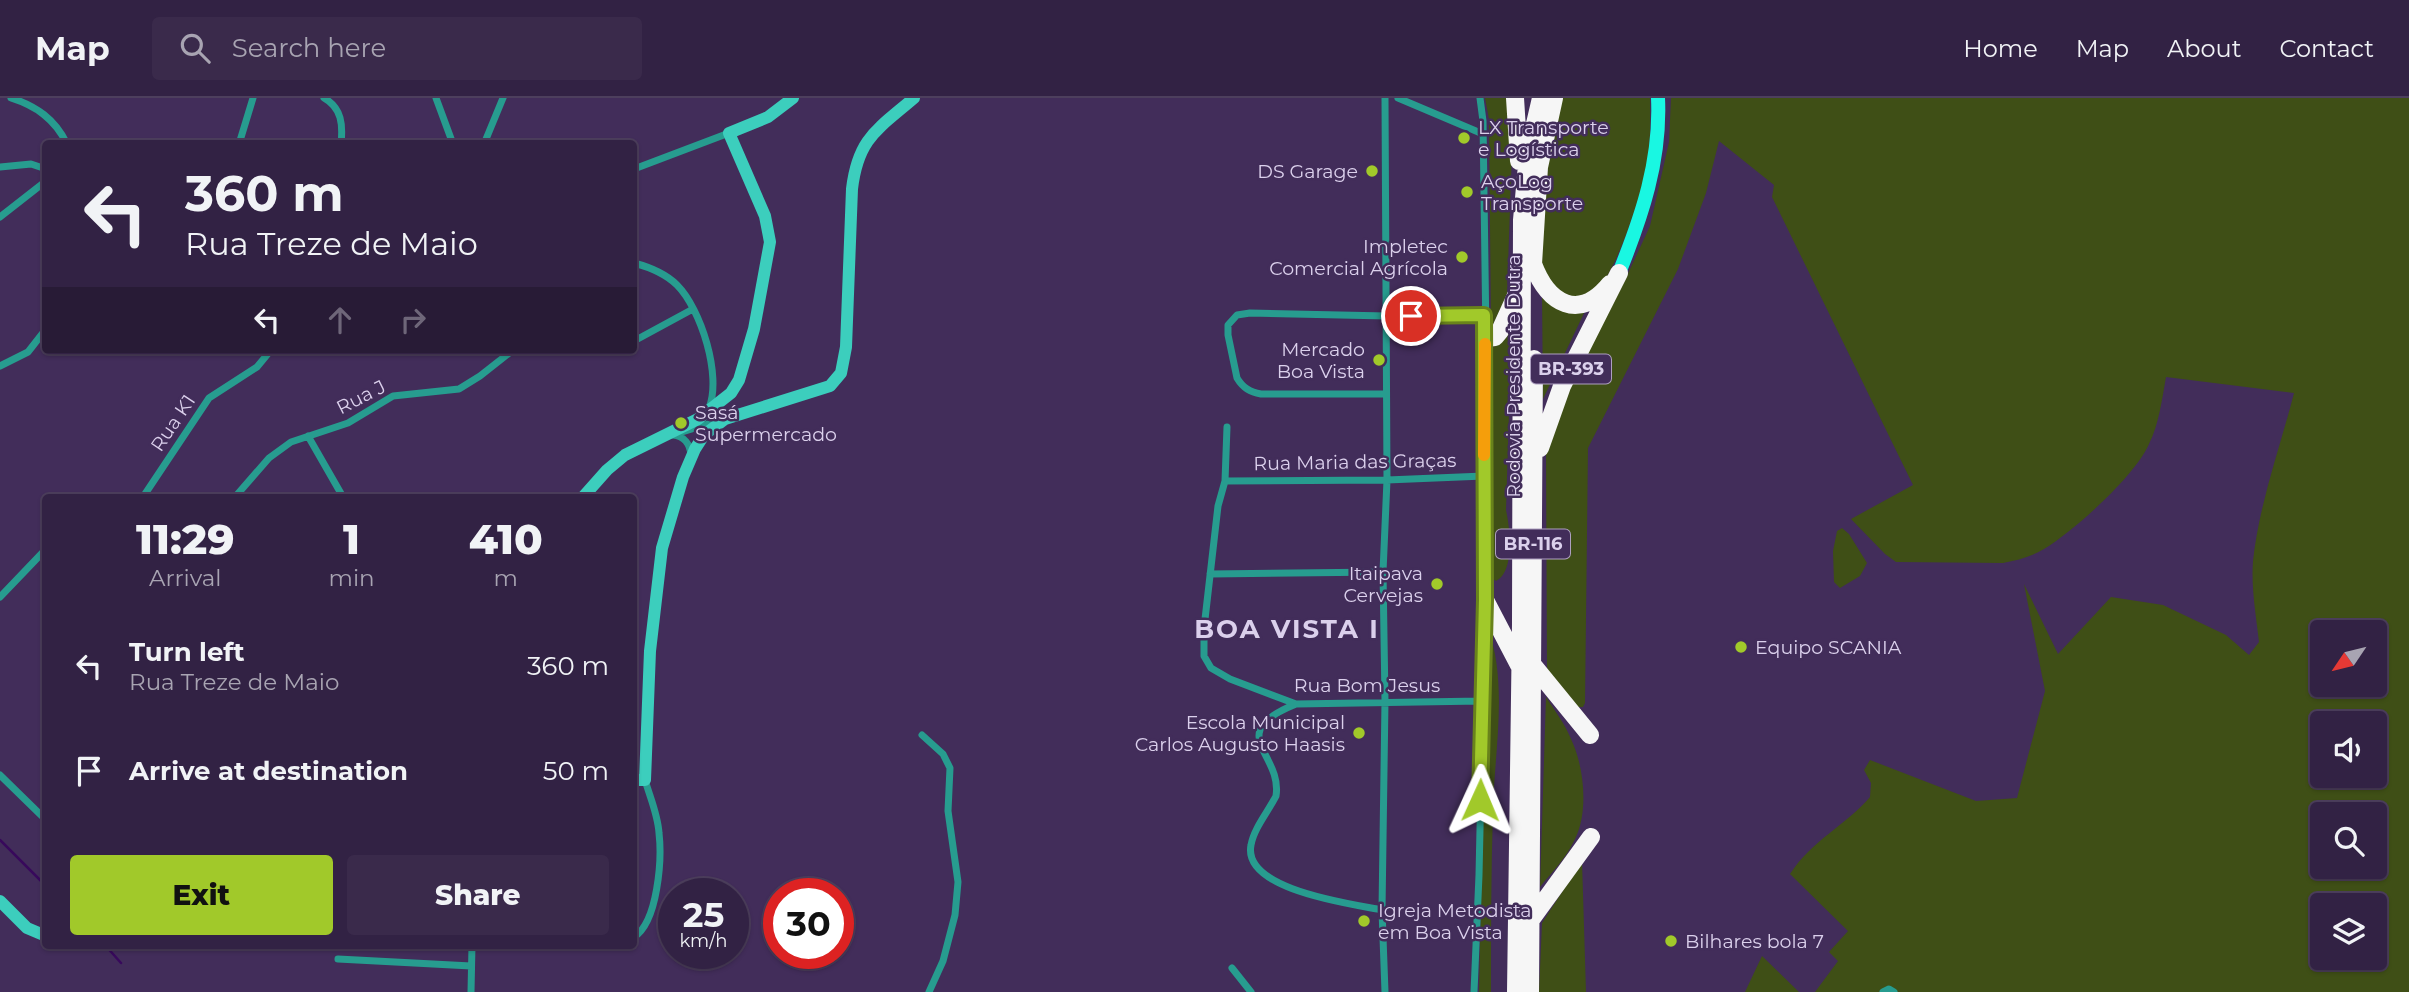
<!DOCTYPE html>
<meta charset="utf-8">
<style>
:root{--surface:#322244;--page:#3a2a4b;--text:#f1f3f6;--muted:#a8a4b2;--line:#4d3f5d;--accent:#a1c92a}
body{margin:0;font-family:Montserrat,sans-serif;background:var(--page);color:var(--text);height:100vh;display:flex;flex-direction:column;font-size:26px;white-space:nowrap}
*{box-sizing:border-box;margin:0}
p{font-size:23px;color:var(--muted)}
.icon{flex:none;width:38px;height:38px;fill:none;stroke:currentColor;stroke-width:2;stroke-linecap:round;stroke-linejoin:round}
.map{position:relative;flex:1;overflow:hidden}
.side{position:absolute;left:42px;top:396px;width:595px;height:455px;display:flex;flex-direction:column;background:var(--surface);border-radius:7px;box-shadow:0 2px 5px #0004,0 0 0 2px var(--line)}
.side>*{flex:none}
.top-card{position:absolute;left:42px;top:42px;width:595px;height:214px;border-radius:7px;box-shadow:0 2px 5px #0004,0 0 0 2px var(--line);background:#322244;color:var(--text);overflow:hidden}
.needle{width:46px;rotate:235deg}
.tools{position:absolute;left:2310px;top:522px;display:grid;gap:14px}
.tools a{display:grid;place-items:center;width:77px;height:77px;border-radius:7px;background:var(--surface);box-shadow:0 2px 5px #0004,0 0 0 2px var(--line);font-size:35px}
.speed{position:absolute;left:658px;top:780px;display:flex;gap:14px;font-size:35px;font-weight:700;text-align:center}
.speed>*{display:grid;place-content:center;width:91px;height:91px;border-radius:50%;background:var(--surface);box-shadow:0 2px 5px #0004,0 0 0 2px var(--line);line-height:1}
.speed small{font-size:18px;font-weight:400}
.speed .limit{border:10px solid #d22;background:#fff;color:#111}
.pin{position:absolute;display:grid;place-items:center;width:60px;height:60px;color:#fff;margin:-30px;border:4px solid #fff;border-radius:50%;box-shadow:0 2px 7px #0007}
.me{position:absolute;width:77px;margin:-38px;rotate:1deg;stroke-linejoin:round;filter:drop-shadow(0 0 5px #0008)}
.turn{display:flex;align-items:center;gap:24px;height:147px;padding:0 28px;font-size:32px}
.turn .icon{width:91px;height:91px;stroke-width:2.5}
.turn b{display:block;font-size:49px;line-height:60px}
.lanes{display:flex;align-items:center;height:66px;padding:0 28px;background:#0003;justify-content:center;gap:35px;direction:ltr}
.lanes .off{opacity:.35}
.eta{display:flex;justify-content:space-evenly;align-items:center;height:119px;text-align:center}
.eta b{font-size:42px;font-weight:800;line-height:49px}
.primary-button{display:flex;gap:14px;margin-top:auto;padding:14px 28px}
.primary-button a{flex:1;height:80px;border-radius:7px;background:var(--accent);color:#111;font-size:28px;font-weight:800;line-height:80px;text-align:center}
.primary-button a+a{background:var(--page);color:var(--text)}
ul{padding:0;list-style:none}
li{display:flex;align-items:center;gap:21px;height:105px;padding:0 28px}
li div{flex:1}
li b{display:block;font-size:26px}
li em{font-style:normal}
header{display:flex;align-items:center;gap:42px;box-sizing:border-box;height:98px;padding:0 35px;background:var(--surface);border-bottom:2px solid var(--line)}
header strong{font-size:33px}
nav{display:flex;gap:38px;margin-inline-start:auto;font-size:24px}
.search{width:490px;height:63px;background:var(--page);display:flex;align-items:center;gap:18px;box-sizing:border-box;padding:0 24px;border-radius:7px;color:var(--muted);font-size:26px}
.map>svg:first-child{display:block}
.green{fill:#3f4f16;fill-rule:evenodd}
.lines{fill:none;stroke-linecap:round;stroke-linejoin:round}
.stream{stroke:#38095c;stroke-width:2.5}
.street{stroke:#279c8f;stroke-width:7}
.secondary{stroke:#3ccebd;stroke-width:12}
.primary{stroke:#19f7e2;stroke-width:14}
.highway{stroke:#f6f6f6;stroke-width:18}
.route-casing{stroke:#69831b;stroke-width:18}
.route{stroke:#a1c92a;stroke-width:12}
.slow{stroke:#f59e0b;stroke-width:12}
.poi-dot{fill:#a1c92a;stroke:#422d5a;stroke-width:2.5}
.labels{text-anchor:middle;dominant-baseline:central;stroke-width:5;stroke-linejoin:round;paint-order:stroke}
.shield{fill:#422d5a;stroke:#ad9fc0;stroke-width:2}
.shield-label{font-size:18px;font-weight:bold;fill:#dbd0ec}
.poi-label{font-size:19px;fill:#dbd0ec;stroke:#422d5a;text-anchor:start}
.street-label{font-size:19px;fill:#dbd0ec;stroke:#422d5a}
.district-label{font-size:26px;font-weight:bold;letter-spacing:2px;fill:#dbd0ec;stroke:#422d5a}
</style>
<header>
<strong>Map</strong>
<div class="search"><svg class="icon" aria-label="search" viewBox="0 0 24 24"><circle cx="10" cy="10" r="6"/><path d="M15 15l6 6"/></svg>Search here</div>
<nav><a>Home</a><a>Map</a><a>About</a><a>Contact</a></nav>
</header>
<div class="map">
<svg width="2409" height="894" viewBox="0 0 2409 894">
<rect width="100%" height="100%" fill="#422d5a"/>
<path class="green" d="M1485 0H1510L1512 52 1507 197 1491 231 1489 21Z
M1562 0H1650C1650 20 1651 40 1648 59 1646 85 1615 179 1595 194 1589 198 1578 200 1570 203L1540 179 1548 64Z
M1671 0H2409V894H1815L1838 863 1829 854 1848 833 1790 776C1813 741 1844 729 1870 699L1871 685 1864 672 1870 662 1976 703 2017 700 2045 593 2024 486 2058 556 2111 499 2163 507 2226 537 2249 557 2259 544C2256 517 2251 490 2253 463 2259 406 2280 350 2294 295L2166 279C2162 301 2159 326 2149 346 2135 378 2074 433 2044 451 2031 459 2018 462 2003 465L1896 464 1885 456 1851 421 1913 387 1772 99 1774 87 1719 43 1706 95 1678 171 1588 350 1585 605 1583 609H1577L1548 575 1547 568 1546 354 1555 314 1625 182 1650 128 1669 44ZM2322 534H2375V586H2322ZM2322 625H2375V677H2322ZM2322 716H2375V768H2322ZM2322 807H2375V859H2322Z
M1542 196 1586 211 1543 301Z
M1512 216 1506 412C1510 430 1515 474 1496 483L1488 477 1492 339C1486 318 1484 271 1493 250 1498 239 1506 227 1512 216Z
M1842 430 1849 436 1867 465 1860 478 1840 490 1834 484 1833 453 1837 433Z
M1487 528C1509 584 1494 654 1493 713 1491 773 1491 834 1491 894H1479Z
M1546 599C1555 613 1565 626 1571 641 1584 668 1589 713 1575 741 1567 759 1552 774 1540 789Z
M1582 763 1586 894H1539L1542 825Z
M1762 858 1799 894H1745Z"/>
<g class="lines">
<path class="stream" d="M0 742 46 788
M105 847 121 865"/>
<path class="street" d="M11 0C36 8 55 21 67 46
M324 0C342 10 343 27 341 46
M436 0 453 46
M1385 0 1387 382 1383 474 1385 603 1382 812 1385 894
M1398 0 1483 36
M239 46 253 0
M484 46 503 0
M0 69 31 66 46 71
M634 71 729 35
M0 119 46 83
M634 165C649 169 665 175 677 187 701 211 722 278 709 310
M634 243 693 211
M581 252H612
M0 268 28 254 46 231
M1386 296H1261C1250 294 1243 290 1237 280L1228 237V227L1237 217 1250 215 1387 218 1484 217
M1227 329 1225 383 1218 408 1204 530V558L1211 570 1230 581 1296 606 1481 603
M682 334 718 323
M673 337C685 338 690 347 691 357
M308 338 343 399
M1225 383 1387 382 1484 378
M143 399 209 300 257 269 271 252
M235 399 269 360 291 344 348 325 393 298 459 291 480 278 513 252
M1210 476 1383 474
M0 499 46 451
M1296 606C1222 636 1283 655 1276 698 1268 714 1254 730 1251 747 1242 792 1352 806 1382 812
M922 637 943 656 950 670 948 713 958 784 955 817 943 863 929 894
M0 677 46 722
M634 839C658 824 662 761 659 735 658 717 650 699 645 682
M338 861 471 868
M1232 870 1251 894
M471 894 472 847
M1474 894 1479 777 1485 502 1486 240 1483 23 1480 0
M1883 894 1889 891 1894 894"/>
<path class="secondary" d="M583 399 607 372 625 357 698 321 731 295 739 282 754 231 770 144 765 118 729 35 768 19 793 0
M634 682H645L650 553 662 450 683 379 695 351 704 337 725 321 830 288 841 275 846 249 852 91C858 40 878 31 914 0
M0 803 27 830 46 838"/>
<path class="primary" d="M1619 175C1642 118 1661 62 1658 0"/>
<path class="highway" d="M1515 0 1519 63
M1533 166 1539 69 1554 0
M1533 166C1548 206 1579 224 1610 186
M1486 240 1495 239 1500 233 1519 191
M1540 350 1562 288 1619 175
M1485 502 1519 567
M1532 566 1590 637
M1530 823 1591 739
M1516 894 1521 526 1522 122 1528 56 1541 0
M1530 894 1534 261"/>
</g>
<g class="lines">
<defs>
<path id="route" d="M1411 218 1484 217 1485 502 1480 702"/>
</defs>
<use href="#route" class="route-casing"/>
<use href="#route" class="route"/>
<path class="slow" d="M1484 357 1485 246"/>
</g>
<g class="poi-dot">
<circle cx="1464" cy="40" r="7"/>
<circle cx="1372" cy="73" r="7"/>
<circle cx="1467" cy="94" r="7"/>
<circle cx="1462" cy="159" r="7"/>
<circle cx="1379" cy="262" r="7"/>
<circle cx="681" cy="325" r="7"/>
<circle cx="1437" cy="486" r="7"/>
<circle cx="1741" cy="549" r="7"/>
<circle cx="1359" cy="635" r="7"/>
<circle cx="1364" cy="823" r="7"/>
<circle cx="1671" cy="843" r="7"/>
</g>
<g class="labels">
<g class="shield">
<rect x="1531" y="256.5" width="80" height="29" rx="5"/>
<rect x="1496" y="431.5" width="74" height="29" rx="5"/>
</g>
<g class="shield-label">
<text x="1571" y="271">BR-393</text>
<text x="1533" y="446">BR-116</text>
</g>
<g class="poi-label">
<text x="1478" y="29">LX Transporte<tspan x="1478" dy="22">e Logística</tspan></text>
<text x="1358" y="73" text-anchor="end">DS Garage</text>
<text x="1481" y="83">AçoLog<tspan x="1481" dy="22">Transporte</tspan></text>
<text x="1448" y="148" text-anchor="end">Impletec<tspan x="1448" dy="22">Comercial Agrícola</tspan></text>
<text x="1365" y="251" text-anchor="end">Mercado<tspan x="1365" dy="22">Boa Vista</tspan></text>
<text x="695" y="314">Sasá<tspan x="695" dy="22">Supermercado</tspan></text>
<text x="1423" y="475" text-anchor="end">Itaipava<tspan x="1423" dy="22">Cervejas</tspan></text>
<text x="1755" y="549">Equipo SCANIA</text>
<text x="1345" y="624" text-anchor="end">Escola Municipal<tspan x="1345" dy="22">Carlos Augusto Haasis</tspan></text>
<text x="1378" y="812">Igreja Metodista<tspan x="1378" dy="22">em Boa Vista</tspan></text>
<text x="1685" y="843">Bilhares bola 7</text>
</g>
<g class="street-label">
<text transform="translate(1513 278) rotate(-90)">Rodovia Presidente Dutra</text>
<text transform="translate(361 299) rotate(-27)">Rua J</text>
<text transform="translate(173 325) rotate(-56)">Rua K1</text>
<text transform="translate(1355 364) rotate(-1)">Rua Maria das Graças</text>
<text x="1367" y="587">Rua Bom Jesus</text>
</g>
<g class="district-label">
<text x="1287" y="531">BOA VISTA I</text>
</g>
</g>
</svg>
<div class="tools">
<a><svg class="needle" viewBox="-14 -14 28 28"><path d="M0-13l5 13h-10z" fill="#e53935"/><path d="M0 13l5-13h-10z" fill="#a8a4b2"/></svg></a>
<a><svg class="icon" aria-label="sound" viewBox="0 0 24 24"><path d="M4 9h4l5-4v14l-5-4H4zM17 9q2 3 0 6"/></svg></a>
<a><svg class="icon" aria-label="search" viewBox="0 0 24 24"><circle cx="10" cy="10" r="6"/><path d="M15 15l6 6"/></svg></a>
<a><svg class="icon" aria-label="layers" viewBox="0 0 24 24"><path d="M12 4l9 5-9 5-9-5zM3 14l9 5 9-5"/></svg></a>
</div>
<div class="speed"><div>25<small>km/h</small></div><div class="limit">30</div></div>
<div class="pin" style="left:1411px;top:218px;background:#d93025"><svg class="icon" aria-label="arrive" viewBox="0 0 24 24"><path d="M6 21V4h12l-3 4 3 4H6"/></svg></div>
<svg class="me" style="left:1480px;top:702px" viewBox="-20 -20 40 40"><path d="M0-17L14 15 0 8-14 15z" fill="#a1c92a" stroke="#fff" stroke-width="4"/></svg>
<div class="top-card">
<div class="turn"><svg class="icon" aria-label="left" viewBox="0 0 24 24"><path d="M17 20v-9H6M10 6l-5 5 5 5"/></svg><div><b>360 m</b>Rua Treze de Maio</div></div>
<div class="lanes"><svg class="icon" aria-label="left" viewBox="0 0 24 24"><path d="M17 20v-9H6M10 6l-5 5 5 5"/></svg><svg class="icon off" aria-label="ahead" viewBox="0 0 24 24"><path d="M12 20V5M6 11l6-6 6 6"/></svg><svg class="icon off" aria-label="right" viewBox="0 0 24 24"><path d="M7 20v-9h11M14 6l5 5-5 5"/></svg></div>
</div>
<section class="side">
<div class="eta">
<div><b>11:29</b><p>Arrival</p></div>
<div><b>1</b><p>min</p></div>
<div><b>410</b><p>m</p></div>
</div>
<ul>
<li><svg class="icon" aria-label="left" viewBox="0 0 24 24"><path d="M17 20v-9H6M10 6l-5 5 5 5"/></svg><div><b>Turn left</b><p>Rua Treze de Maio</p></div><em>360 m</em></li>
<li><svg class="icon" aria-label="arrive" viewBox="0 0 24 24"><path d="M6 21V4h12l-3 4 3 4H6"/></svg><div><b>Arrive at destination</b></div><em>50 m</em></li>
</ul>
<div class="primary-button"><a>Exit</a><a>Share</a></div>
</section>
</div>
